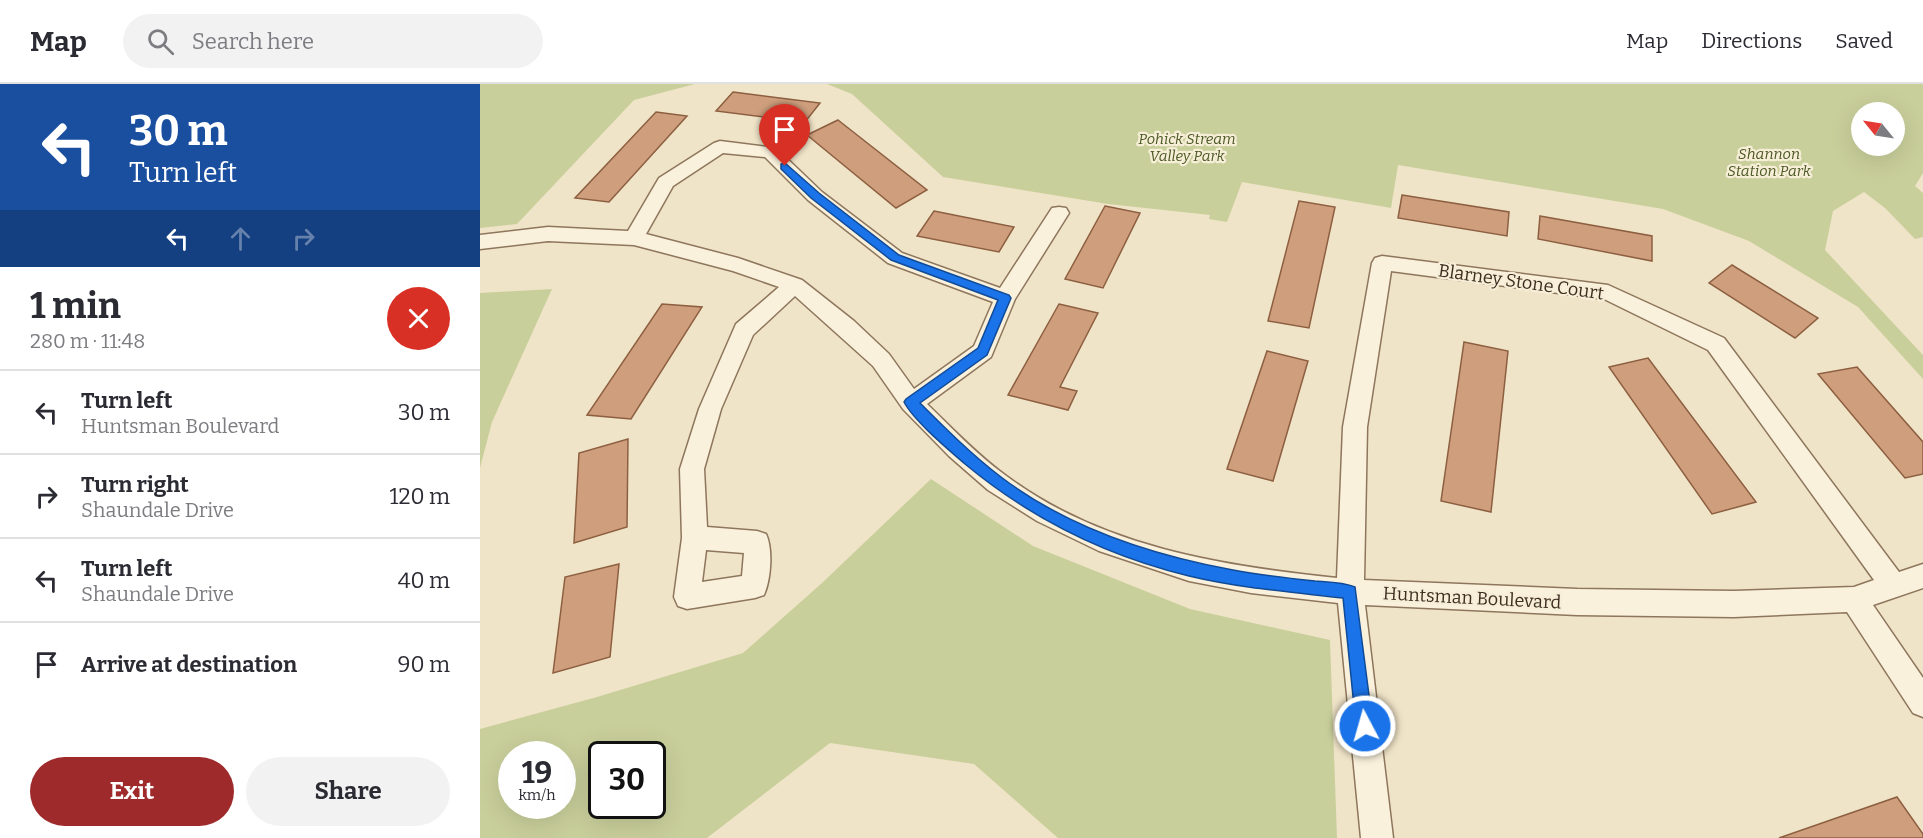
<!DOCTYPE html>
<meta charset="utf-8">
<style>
:root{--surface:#fff;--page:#f2f2f3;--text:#2b2b33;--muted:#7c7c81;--line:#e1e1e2;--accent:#9e2a2b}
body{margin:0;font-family:Bitter,serif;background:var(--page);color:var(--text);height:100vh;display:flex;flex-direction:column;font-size:22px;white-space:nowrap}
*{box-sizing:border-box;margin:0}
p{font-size:20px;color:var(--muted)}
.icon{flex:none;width:33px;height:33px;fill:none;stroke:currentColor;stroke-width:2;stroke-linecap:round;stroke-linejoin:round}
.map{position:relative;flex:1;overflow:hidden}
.details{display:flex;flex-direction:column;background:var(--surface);width:480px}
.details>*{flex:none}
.hud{background:#1a4fa0;color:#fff;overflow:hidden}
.needle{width:39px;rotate:300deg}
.controls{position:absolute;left:1371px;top:18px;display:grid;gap:12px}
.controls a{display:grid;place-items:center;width:54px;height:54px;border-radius:50%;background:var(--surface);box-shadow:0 6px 24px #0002;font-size:30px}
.speed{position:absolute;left:18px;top:657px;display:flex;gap:12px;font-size:30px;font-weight:700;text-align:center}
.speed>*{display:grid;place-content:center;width:78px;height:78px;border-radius:50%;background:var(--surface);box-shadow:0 6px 24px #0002;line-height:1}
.speed small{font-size:15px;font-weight:400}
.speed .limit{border:3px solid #111;border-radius:9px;background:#fff;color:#111}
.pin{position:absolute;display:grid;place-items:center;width:51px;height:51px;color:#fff;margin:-62px -26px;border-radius:50% 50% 50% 0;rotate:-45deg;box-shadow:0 0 6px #0007}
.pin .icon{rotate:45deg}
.me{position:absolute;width:66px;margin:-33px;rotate:354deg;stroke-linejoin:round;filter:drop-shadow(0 0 4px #0008)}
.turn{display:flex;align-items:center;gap:21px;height:126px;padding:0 30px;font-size:27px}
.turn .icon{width:78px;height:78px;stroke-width:2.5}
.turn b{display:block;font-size:42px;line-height:51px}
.lanes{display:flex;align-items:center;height:57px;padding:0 30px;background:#0003;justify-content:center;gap:30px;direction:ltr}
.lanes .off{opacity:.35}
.round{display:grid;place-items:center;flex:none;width:63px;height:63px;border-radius:32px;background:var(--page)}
.overview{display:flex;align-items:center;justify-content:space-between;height:102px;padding:0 30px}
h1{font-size:36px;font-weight:700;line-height:45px}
.button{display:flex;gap:12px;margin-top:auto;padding:12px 30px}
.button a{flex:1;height:69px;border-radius:36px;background:var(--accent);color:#fff;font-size:24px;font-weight:700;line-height:69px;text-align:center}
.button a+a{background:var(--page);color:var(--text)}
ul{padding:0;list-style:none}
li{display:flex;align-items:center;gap:18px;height:84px;padding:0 30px;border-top:2px solid var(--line)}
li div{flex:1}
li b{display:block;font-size:22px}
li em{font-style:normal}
header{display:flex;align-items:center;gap:36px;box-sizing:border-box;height:84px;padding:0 30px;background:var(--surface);border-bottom:2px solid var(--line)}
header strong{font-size:28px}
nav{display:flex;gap:33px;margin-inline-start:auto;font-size:21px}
.search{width:420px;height:54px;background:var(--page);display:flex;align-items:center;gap:15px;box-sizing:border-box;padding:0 21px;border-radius:33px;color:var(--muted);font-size:22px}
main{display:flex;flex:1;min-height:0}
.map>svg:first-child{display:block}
.green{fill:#c9cf9b;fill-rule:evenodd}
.building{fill:#cf9f7d;stroke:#8d5f41;stroke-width:1.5}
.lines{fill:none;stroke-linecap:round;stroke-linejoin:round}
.street-casing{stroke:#8d765c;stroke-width:3}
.street{fill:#faf1dc;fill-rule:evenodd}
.route{fill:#1a73e8;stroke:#114b97;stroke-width:1.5}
.labels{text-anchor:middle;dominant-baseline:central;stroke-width:4.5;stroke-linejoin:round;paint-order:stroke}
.far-park-label{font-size:15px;font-style:italic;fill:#4d5a26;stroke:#f7eed8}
.street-label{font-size:18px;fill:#3d2e20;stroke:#f7eed8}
</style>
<header>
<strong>Map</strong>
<div class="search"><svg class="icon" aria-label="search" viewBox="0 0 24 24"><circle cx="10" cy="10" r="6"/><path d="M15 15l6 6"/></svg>Search here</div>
<nav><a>Map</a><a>Directions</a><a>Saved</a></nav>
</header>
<main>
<section class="details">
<div class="hud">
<div class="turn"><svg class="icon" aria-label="left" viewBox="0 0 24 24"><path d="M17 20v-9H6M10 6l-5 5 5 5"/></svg><div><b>30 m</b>Turn left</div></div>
<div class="lanes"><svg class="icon" aria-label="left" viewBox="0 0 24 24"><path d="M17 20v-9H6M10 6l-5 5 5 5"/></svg><svg class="icon off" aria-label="ahead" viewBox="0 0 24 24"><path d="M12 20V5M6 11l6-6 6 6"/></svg><svg class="icon off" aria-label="right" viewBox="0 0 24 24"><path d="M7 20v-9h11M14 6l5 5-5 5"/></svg></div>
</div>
<div class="overview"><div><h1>1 min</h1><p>280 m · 11:48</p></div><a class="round" style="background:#d93025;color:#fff"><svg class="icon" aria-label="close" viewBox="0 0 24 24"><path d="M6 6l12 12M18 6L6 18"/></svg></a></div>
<ul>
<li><svg class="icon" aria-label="left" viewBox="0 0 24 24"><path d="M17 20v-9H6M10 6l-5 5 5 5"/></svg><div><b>Turn left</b><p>Huntsman Boulevard</p></div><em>30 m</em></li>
<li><svg class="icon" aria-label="right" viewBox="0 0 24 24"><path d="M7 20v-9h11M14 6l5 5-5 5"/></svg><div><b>Turn right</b><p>Shaundale Drive</p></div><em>120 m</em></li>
<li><svg class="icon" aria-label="left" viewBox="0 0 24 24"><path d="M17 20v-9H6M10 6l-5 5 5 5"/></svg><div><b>Turn left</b><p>Shaundale Drive</p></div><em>40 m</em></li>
<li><svg class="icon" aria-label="arrive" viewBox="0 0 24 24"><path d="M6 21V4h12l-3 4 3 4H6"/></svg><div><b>Arrive at destination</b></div><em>90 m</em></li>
</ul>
<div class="button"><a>Exit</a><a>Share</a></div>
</section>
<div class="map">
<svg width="1443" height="754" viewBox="0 0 1443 754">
<rect width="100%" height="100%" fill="#f0e4c8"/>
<path class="green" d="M0 0H215L154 16 37 140 0 144Z
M347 0H1443V89L1435 102 1443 109V153L1435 155 1405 124 1384 108 1353 127 1345 166 1443 271V295L1378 223 1269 157 1183 125 918 81 911 124 762 98 747 138 729 135 730 131 628 120 463 93 372 10ZM1382 28H1414V62H1382Z
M72 205 12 338 0 384V209Z
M451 395 553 462 710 525 850 556 857 754H578L494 680 350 659 227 754H0V645L117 613 263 569 342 499ZM32 670H82V722H32ZM122 670H172V722H122Z"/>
<path class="building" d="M253 8 340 19 325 38 236 27Z
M176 28 207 32 129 118 95 114Z
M358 36 447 106 416 124 327 51Z
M922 111 1029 128 1027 152 918 134Z
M819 117 855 123 829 244 788 237Z
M625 122 660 129 623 204 585 195Z
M454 127 534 143 519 168 437 152Z
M1060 132 1172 152V177L1058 155Z
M1252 181 1338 234 1315 254 1229 199Z
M182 220 222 223 151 335 107 331Z
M579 220 618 229 580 303 597 307 588 326 528 311Z
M984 258 1028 267 1011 428 961 417Z
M787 267 828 277 793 397 747 385Z
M1168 274 1276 418 1232 430 1129 283Z
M1377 283 1443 358V390L1425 394 1338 290Z
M148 355 147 443 94 459 99 369Z
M139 480 130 573 73 589 85 493Z
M1417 713 1443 750V754H1299Z"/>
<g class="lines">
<defs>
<path id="street" d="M240 57 296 64 342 108 422 169 520 204 572 124 579 123 586 124 589 129 535 215 511 273 447 320C472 344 496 370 525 391 621 463 741 482 857 494L863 343 892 179 895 174 902 172 1128 201 1244 254 1419 488 1443 480V504L1393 521 1443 594V633L1433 629 1367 528 1254 533 1097 531 885 521 913 754H881L858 519 771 509 709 497 619 467 557 437 508 406 469 372 423 325 393 282 315 212 273 251 241 325 224 385 227 443 277 447 286 450C293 465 291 495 284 511L275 514 207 525 198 522 194 513 202 454 200 385 219 325 256 240 299 203 253 187 154 161 68 157 0 165V151L68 143 148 147 179 94 234 59ZM243 69 285 73 328 116 408 179 513 218 494 262 434 305 409 270 374 237 322 196 258 174 166 150 193 102ZM911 187 1124 215 1228 266 1394 496 1374 503 1254 507 1097 505 884 496 887 343ZM226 466 264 469 262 492 222 498Z"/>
</defs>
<use href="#street" class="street-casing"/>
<use href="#street" class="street"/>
</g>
<path class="route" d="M305 79 339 109 419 171 529 211 531 214 507 271 440 319C466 345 492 371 521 393 588 444 671 471 753 486 780 491 807 494 835 497 848 498 863 498 875 503L893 642 890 648 885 650 879 648 876 642 863 514C811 508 759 504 709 492 627 472 550 434 485 380 469 366 434 337 424 318L426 315 498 264 518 216 411 176 331 114 301 85V80Z"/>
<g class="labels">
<g class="far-park-label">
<text x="707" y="55">Pohick Stream<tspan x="707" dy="17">Valley Park</tspan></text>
<text x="1289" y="70">Shannon<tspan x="1289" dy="17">Station Park</tspan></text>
</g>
<g class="street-label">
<text transform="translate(1041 198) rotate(8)">Blarney Stone Court</text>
<text transform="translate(992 514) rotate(3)">Huntsman Boulevard</text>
</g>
</g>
</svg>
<div class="controls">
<a><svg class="needle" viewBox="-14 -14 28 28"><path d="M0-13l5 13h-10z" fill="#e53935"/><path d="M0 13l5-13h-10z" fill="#7c7c81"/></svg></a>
</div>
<div class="speed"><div>19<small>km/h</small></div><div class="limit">30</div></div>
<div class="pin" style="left:305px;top:82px;background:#d93025"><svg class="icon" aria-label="arrive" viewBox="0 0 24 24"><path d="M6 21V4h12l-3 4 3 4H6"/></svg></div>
<svg class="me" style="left:885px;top:642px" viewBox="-20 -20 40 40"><circle r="17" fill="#1a73e8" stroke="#fff" stroke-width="3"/><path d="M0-11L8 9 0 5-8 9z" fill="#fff"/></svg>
</div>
</main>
